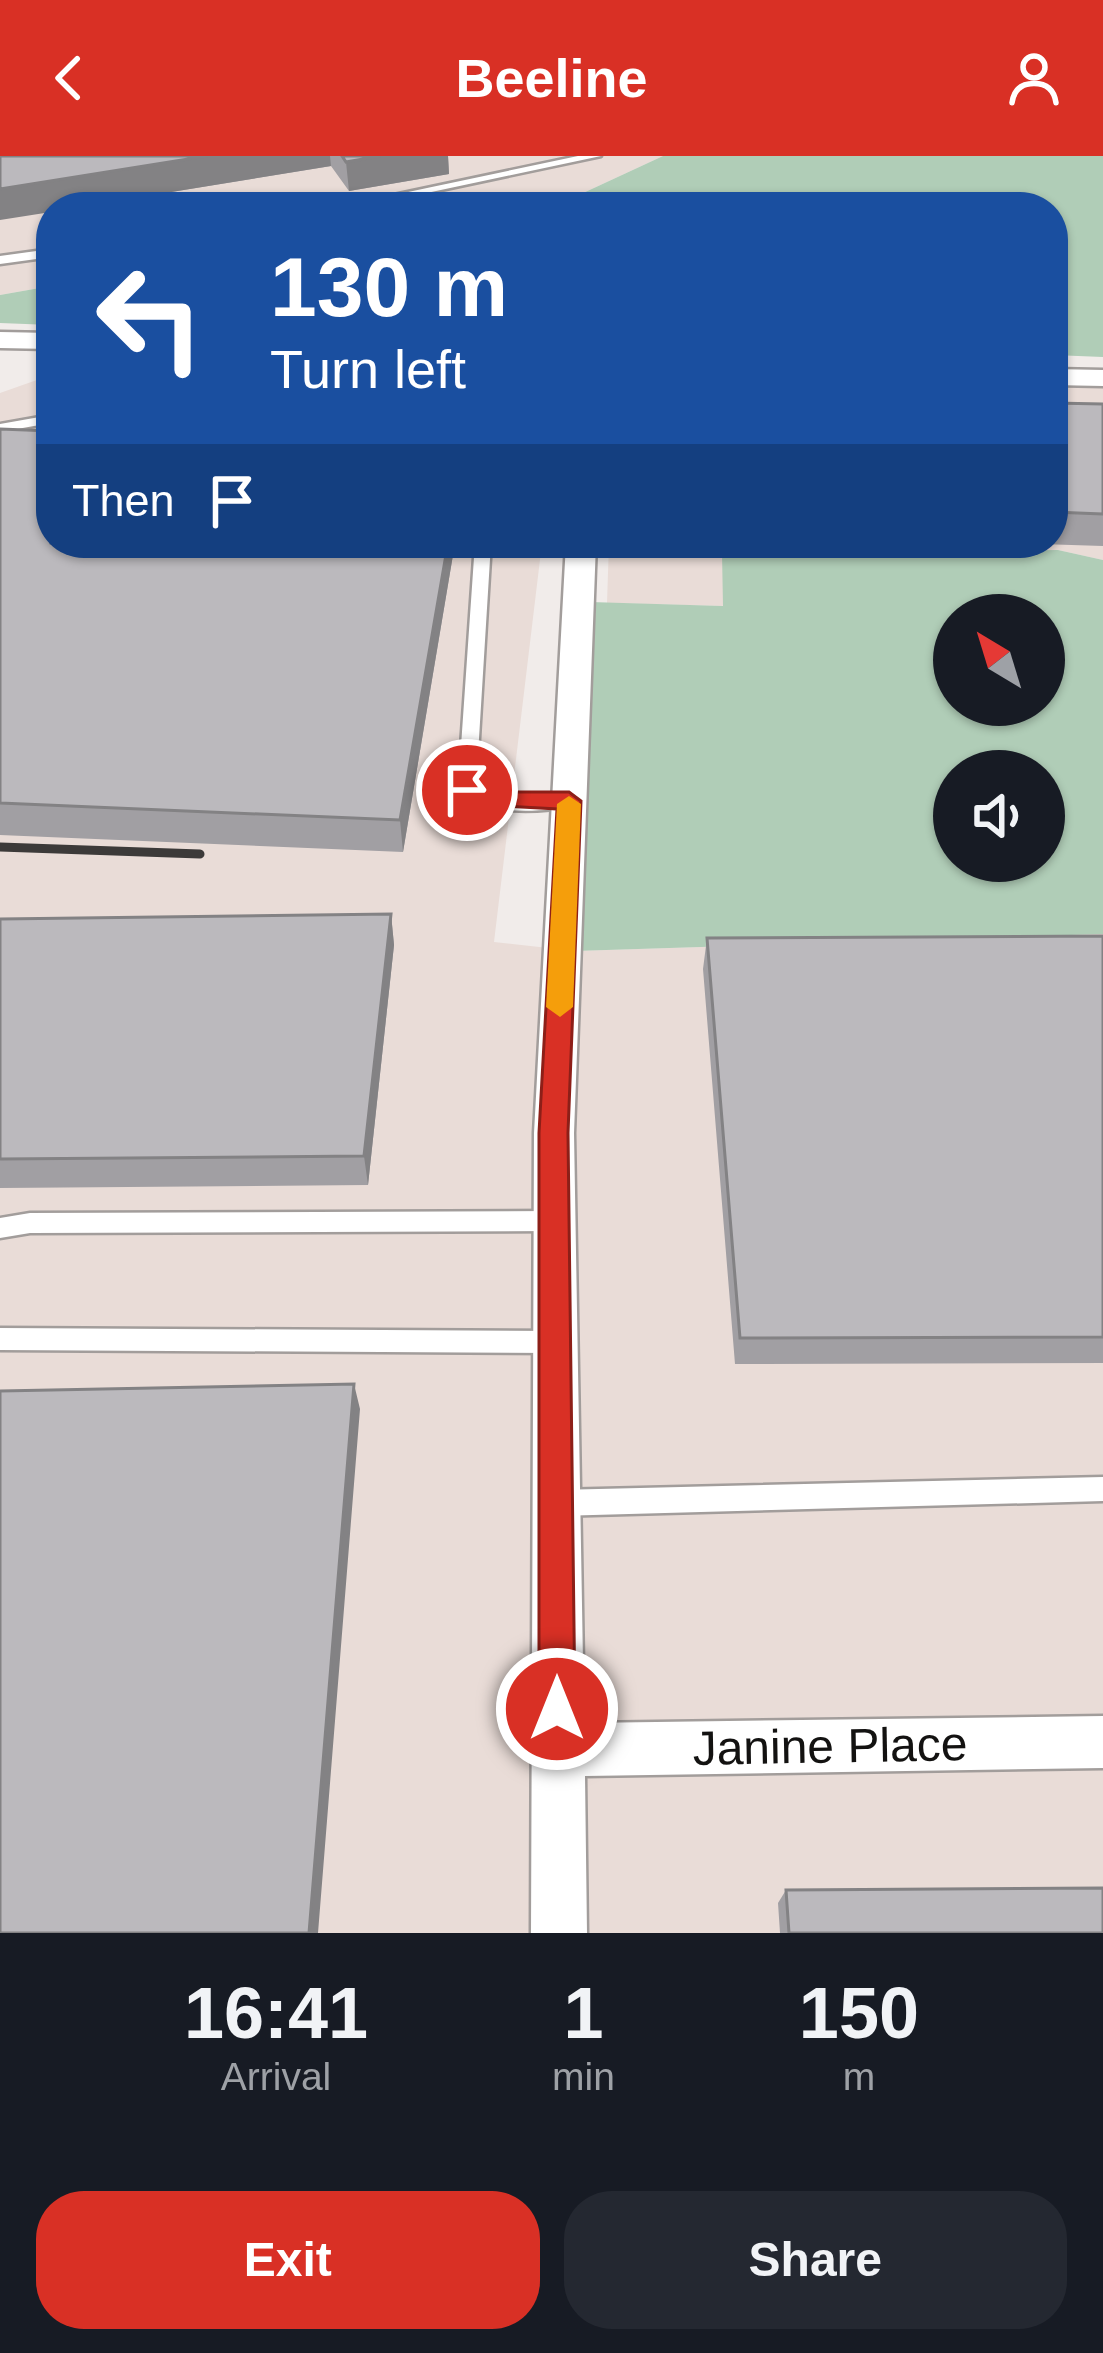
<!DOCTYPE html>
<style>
:root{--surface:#171b24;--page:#242831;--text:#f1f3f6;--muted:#9ea1a6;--accent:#d93025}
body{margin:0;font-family:Helvetica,sans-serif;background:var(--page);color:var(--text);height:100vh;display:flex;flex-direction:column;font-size:45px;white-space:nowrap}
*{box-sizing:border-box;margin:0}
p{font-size:39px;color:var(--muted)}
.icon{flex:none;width:66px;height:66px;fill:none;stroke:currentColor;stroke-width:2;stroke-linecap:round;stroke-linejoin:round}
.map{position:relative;height:1777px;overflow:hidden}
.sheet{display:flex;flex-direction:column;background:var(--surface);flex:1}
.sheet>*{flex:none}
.guide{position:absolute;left:36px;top:36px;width:1032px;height:366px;border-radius:48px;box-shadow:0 3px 9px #0004;background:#1a4fa0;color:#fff;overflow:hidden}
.needle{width:78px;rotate:322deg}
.fabs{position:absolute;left:933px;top:438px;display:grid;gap:24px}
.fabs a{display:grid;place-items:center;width:132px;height:132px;border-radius:50%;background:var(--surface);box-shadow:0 3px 9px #0004;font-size:60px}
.pin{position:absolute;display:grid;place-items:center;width:102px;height:102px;color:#fff;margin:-51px;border:6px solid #fff;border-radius:50%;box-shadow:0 3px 12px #0007}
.me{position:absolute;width:132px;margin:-66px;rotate:0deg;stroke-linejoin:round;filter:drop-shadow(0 0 9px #0008)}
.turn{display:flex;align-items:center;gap:42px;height:252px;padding:0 36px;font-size:54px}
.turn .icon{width:156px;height:156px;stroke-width:2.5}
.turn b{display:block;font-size:84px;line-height:102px}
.then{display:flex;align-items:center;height:114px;padding:0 36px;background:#0003;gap:24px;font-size:45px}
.eta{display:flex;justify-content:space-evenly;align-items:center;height:204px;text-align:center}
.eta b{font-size:72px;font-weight:600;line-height:84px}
.button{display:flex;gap:24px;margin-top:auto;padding:24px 36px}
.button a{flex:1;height:138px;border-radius:48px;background:var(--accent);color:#fff;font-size:48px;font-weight:600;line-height:138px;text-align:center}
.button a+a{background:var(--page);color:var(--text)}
header{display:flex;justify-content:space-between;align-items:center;height:156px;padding:0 36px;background:var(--accent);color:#fff;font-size:54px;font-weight:600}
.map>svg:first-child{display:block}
.built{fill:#e9dcd7}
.green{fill:#b0cdb7;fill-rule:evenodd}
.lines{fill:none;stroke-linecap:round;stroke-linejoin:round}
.lane-casing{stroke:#a29d9b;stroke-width:5}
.street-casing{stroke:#a29d9b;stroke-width:5}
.lane{fill:#fff;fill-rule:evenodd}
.street{fill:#fff;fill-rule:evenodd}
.rail{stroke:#3c3a39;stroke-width:9}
.wall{fill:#a19fa3}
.shaded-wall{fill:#838284}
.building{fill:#bbb9bd;stroke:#838284;stroke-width:3}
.route{fill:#d93025;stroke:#8d1f18;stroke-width:3}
.slow{fill:#f59e0b}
.labels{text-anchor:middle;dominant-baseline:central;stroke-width:9;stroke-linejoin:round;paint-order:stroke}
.near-street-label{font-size:48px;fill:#131211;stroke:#fff}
</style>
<header><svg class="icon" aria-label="back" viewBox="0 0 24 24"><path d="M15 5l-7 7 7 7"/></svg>Beeline<svg class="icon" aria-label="person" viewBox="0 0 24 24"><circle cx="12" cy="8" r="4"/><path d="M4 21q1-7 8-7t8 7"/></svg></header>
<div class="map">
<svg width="1103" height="1777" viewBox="0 0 1103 1777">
<rect width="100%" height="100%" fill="#f1ecea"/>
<path class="built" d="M0 0H663L581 38 504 51H51V130L0 139Z
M51 219V387H542L494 786 575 795 1103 778V1777H0V237Z
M1053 220 1103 221V404L1058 394 723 397 724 450 607 447 609 387H1053Z"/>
<path class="green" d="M663 0H1103V201L1053 199V51H504L581 38Z
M51 130V169L0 167V139Z
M1058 394 1103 404V778L575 795 590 446 723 450 722 397ZM954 459H1044V549H954ZM954 615H1044V705H954Z"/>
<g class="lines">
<defs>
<path id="lane" d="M578 0H601L361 51H337Z
M51 93V101L0 108V100Z
M51 259V267L0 276V268Z
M475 387H491L476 631 501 640 569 639 576 640 578 645 576 650C541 656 483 661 458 634Z
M554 1055 562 1058 565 1065 562 1072 554 1075 30 1077 0 1082V1062L30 1057Z
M0 1172 555 1175 564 1178 567 1186 564 1194 555 1197 0 1194Z
M1103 1321V1345L557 1360 548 1356 544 1347 548 1338 557 1334Z"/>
<path id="street" d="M0 176 51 177V193L0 192Z
M1053 213 1103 214V230L1053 229Z
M566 387H596L574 977 584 1567 1103 1560V1612L585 1620 587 1777H531L534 977Z"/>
</defs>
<use href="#lane" class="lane-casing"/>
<use href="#street" class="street-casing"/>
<use href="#lane" class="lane"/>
<use href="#street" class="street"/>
<path class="rail" d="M0 691 200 698"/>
</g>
<path class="wall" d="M0 0H448L449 18 349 35 331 10 79 51H51Z
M1053 247 1103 248V390L1012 387H1053Z
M0 273 51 387H455L403 696 0 679Z
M391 758 394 789 368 1029 0 1032V763Z
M1103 780V1207L735 1208 703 813 707 782Z
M786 1734 1103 1777H780L778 1747Z"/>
<path class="shaded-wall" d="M207 0H330L331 10 79 51H51V56L0 64V33Z
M380 0H448L449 18 349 35 346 6Z
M448 387H455L403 696 400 664Z
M391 758 394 789 368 1029 364 1000Z
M354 1228 360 1253 318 1777H309Z"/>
<path class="building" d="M0 0H207L0 33Z
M342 0H380L346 6Z
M1053 247 1103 248V358L1053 356Z
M0 273 51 275V387H448L400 664 0 647Z
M391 758 364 1000 0 1003V763Z
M1103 780V1181L740 1182 707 782Z
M354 1228 309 1777H0V1235Z
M1103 1732V1777H789L786 1734Z"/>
<path class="route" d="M467 626 490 636H569L581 645 568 977 575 1553 570 1566 557 1571 544 1566 539 1553V977L557 653 466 648 455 634Z"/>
<path class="slow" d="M569 640 581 648 573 851 560 861 546 851 557 648Z"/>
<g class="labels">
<g class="near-street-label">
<text transform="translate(830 1590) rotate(-1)">Janine Place</text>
</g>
</g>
</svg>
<div class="fabs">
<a><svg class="needle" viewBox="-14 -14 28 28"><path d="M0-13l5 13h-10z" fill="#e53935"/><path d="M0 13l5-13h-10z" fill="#9ea1a6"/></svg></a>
<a><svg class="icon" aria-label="sound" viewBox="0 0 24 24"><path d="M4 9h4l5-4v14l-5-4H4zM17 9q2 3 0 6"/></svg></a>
</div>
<div class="pin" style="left:467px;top:634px;background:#d93025"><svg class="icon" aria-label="arrive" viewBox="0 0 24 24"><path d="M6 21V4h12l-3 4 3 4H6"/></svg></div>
<svg class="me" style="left:557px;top:1553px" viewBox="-20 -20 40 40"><circle r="17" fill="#d93025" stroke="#fff" stroke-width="3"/><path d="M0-11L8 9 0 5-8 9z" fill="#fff"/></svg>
<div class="guide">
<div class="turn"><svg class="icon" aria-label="left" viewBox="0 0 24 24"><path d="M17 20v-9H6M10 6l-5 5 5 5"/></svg><div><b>130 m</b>Turn left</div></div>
<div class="then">Then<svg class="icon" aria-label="arrive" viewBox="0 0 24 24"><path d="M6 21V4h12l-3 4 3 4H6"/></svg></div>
</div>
</div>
<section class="sheet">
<div class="eta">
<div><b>16:41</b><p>Arrival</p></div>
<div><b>1</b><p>min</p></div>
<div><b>150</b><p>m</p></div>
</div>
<div class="button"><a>Exit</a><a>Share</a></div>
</section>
